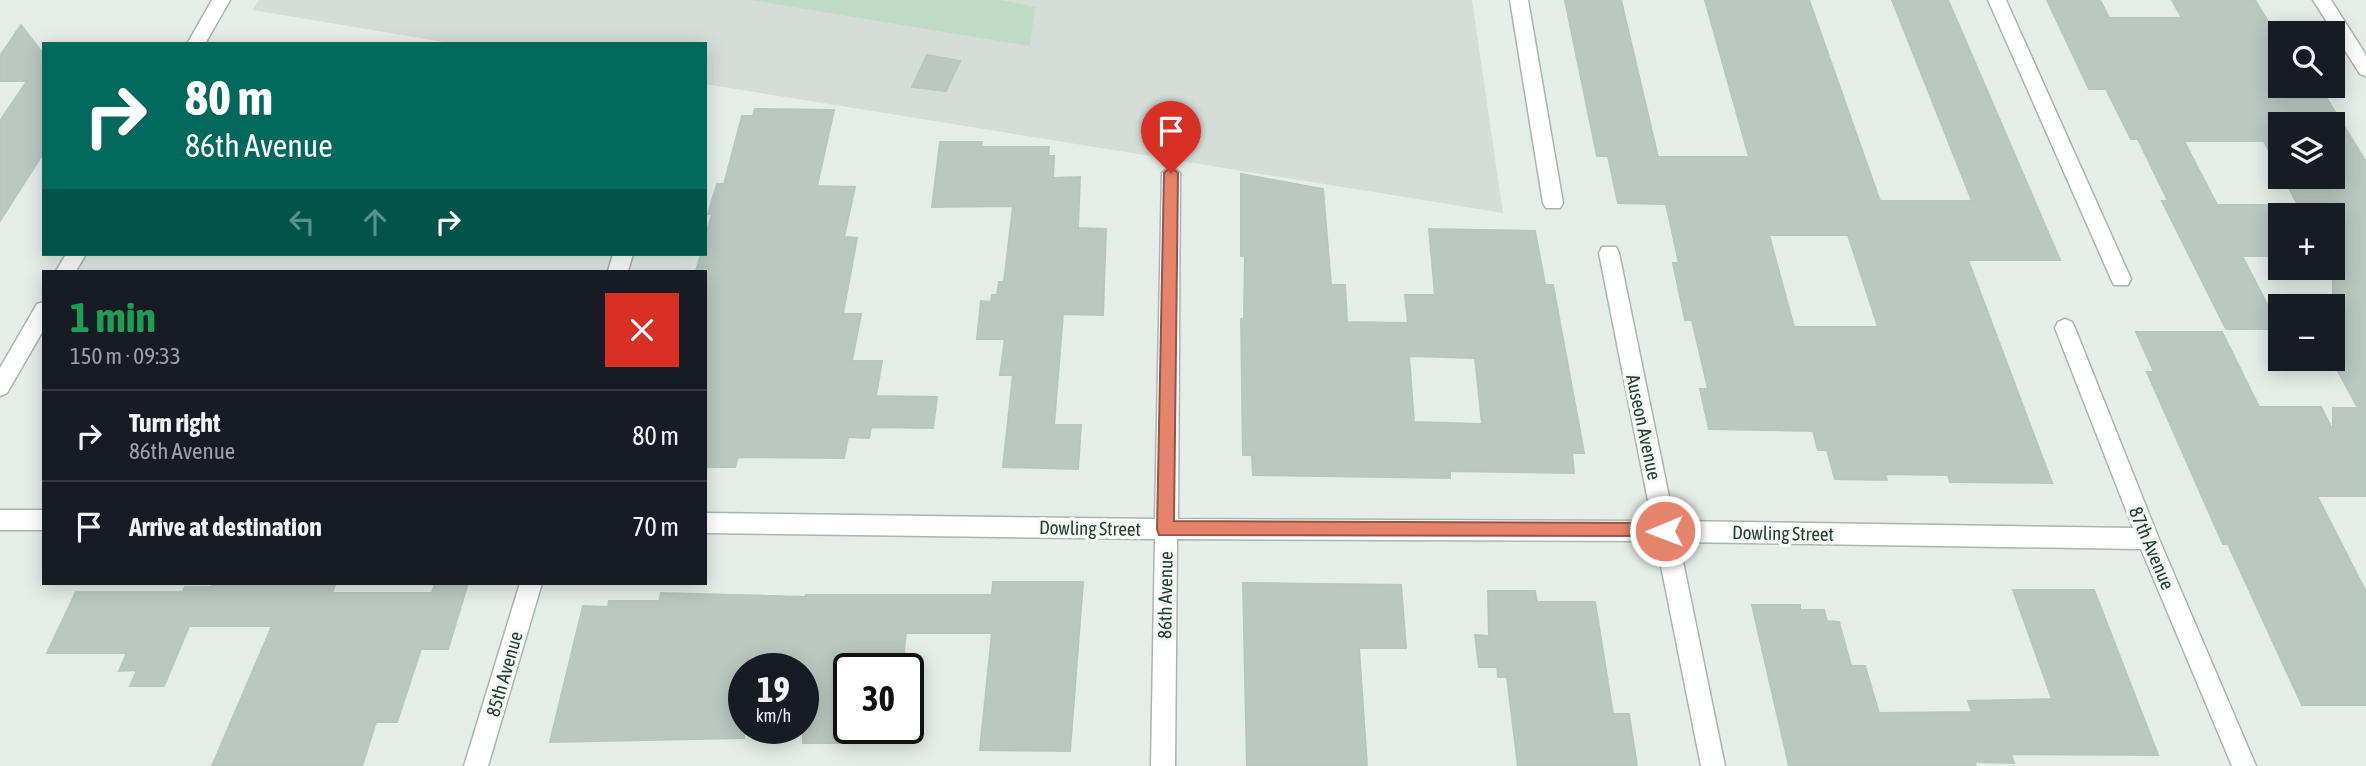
<!DOCTYPE html>
<meta charset="utf-8">
<style>
:root{--surface:#171b24;--page:#242831;--text:#f1f3f6;--muted:#9ea1a6;--line:#363941}
body{margin:0;font-family:"Asap Condensed",sans-serif;background:var(--page);color:var(--text);height:100vh;display:flex;flex-direction:column;font-size:26px;white-space:nowrap}
*{box-sizing:border-box;margin:0}
p{font-size:23px;color:var(--muted)}
.icon{flex:none;width:38px;height:38px;fill:none;stroke:currentColor;stroke-width:2;stroke-linecap:round;stroke-linejoin:round}
.map{position:relative;flex:1;overflow:hidden}
.drawer{position:absolute;left:42px;top:270px;width:665px;height:315px;display:flex;flex-direction:column;background:var(--surface);border-radius:0px;box-shadow:0 4px 18px #0003}
.drawer>*{flex:none}
.hud{position:absolute;left:42px;top:42px;width:665px;height:214px;border-radius:0px;box-shadow:0 4px 18px #0003;background:#00695c;color:#fff;overflow:hidden}
.tools{position:absolute;left:2268px;top:21px;display:grid;gap:14px}
.tools a{display:grid;place-items:center;width:77px;height:77px;border-radius:0px;background:var(--surface);box-shadow:0 4px 18px #0003;font-size:35px}
.speed{position:absolute;left:728px;top:653px;display:flex;gap:14px;font-size:35px;font-weight:700;text-align:center}
.speed>*{display:grid;place-content:center;width:91px;height:91px;border-radius:50%;background:var(--surface);box-shadow:0 4px 18px #0003;line-height:1}
.speed small{font-size:18px;font-weight:400}
.speed .limit{border:4px solid #111;border-radius:10px;background:#fff;color:#111}
.pin{position:absolute;display:grid;place-items:center;width:60px;height:60px;color:#fff;margin:-72px -30px;border-radius:50% 50% 50% 0;rotate:-45deg;box-shadow:0 0 7px #0007}
.pin .icon{rotate:45deg}
.me{position:absolute;width:77px;margin:-38px;rotate:269deg;stroke-linejoin:round;filter:drop-shadow(0 0 5px #0008)}
.turn{display:flex;align-items:center;gap:24px;height:147px;padding:0 28px;font-size:32px}
.turn .icon{width:91px;height:91px;stroke-width:2.5}
.turn b{display:block;font-size:49px;line-height:60px}
.lanes{display:flex;align-items:center;height:66px;padding:0 28px;background:#0003;justify-content:center;gap:35px;direction:ltr}
.lanes .off{opacity:.35}
.round{display:grid;place-items:center;flex:none;width:74px;height:74px;border-radius:0px;background:var(--page)}
.summary{display:flex;align-items:center;justify-content:space-between;height:119px;padding:0 28px}
h1{font-size:42px;font-weight:700;line-height:52px;color:#1e9e55}
ul{padding:0;list-style:none}
li{display:flex;align-items:center;gap:21px;height:91px;padding:0 28px;border-top:2px solid var(--line)}
li div{flex:1}
li b{display:block;font-size:26px}
li em{font-style:normal}
.map>svg:first-child{display:block}
.built{fill:#d4ddd8}
.green{fill:#c0dcc7}
.building{fill:#bbc8c2;stroke:#b8c6c0;stroke-width:2;fill-rule:evenodd}
.lines{fill:none;stroke-linecap:round;stroke-linejoin:round}
.minor-casing{stroke:#a8b5b0;stroke-width:3}
.minor{fill:#fff;fill-rule:evenodd}
.route{fill:#e5836b;stroke:#955546;stroke-width:2}
.labels{text-anchor:middle;dominant-baseline:central;stroke-width:7;stroke-linejoin:round;paint-order:stroke}
.street-label{font-size:19px;fill:#263e36;stroke:#f6faf7}
</style>
<div class="map">
<svg width="2366" height="766" viewBox="0 0 2366 766">
<rect width="100%" height="100%" fill="#e5ede9"/>
<path class="built" d="M259 0H1472L1503 213 705 84V44H456L252 10Z"/>
<path class="green" d="M750 0H1001L1035 7 1030 46Z"/>
<path class="building" d="M1565 0H1621L1658 157H1749L1705 0H1809L1880 201H1972L1892 0H1948L2060 260H1968L2052 483 1950 482 1948 475 1885 474 1887 480 1835 479 1827 450H1818L1813 431 1709 429 1700 389H1708L1692 320H1685L1673 263H1679L1666 204 1618 203 1608 156H1597ZM1769 235H1848L1878 327H1794Z
M2047 0H2100L2109 18H2182L2172 0H2255L2269 23H2281L2287 33H2280V86H2319L2366 162V496H2317L2366 592V705H2302L2228 544H2223L2147 372H2154L2136 332H2222L2259 407H2321L2333 431V408H2358L2333 362V215H2280V256H2242L2280 329H2226L2162 201H2168L2138 139H2131L2106 89H2089ZM2280 124H2333V177H2283L2298 205H2217L2184 141H2264L2280 172Z
M21 25 44 55V152L0 221V121L27 81H0V56Z
M927 55 960 61 946 91 912 87Z
M755 109 834 110 817 186 855 187 844 237 857 238 843 314H861L852 361H882L876 396 937 397 933 428 871 427 869 438 848 437 844 458 738 457 735 467H705V271H696L701 254H705V238L712 214H708L717 184H724L742 116H753Z
M940 142H982L981 147H1049L1048 156H1054L1053 178 1080 177 1078 228 1106 229 1103 315 1063 314 1054 425H1081L1078 469 1003 467 1013 375H1000L1005 339H977L981 301 991 302 992 295H997L999 282H1004L1013 206 932 207Z
M1241 174 1323 189 1331 285H1345L1347 322 1408 323 1405 295H1435L1429 229 1535 231 1545 285H1553L1584 453H1572L1574 473 1450 471V478L1253 475 1252 455H1243L1241 319H1244L1245 256H1241ZM1409 356 1475 358 1482 424 1414 422Z
M993 582H1083L1070 751 980 750 992 633H906L902 668H849V743H803V668H744V738L550 742 583 606 608 607 609 601H659L661 593 805 597 806 595H992Z
M213 583H336L332 593H432L435 583H468L448 649H421L397 722H376L362 766H212L272 626H189L164 686H130L137 670 119 671 127 653H47L76 592H183L185 587H212Z
M1243 583 1401 585 1406 648H1359L1367 766H1247Z
M2013 590H2094L2158 755 2011 754 2014 763 1974 762 1976 766H1789L1752 605H1800V610H1824L1827 621 1839 622 1851 666H1865L1879 713 1972 712 1968 701 2052 699Z
M1488 591H1535L1537 602H1595L1613 714H1629L1637 766H1518L1507 677H1498L1497 667H1479L1475 635 1489 636Z"/>
<g class="lines">
<defs>
<path id="minor" d="M212 0H230L205 44H187Z
M1510 0H1528L1563 203 1560 208H1546L1543 203Z
M1988 0H2006L2131 279 2128 285H2114L2111 279Z
M2313 0H2331L2366 55V76L2360 74Z
M1171 166 1180 173 1178 519 1652 521 1599 253 1602 247H1616L1619 253 1674 521 2133 528 2055 328 2058 322 2065 319 2072 322 2075 328 2159 539 2256 766H2232L2141 549 1679 542 1725 766H1701L1656 541 1177 539 1175 766H1151L1155 539 705 533V513L1155 519 1162 173Z
M66 254H86L76 271H56Z
M613 254H633L628 271H608Z
M44 302V329L7 393 0 396V368L37 304Z
M0 510H44V530H0Z
M520 583H542L488 766H464Z"/>
</defs>
<use href="#minor" class="minor-casing"/>
<use href="#minor" class="minor"/>
</g>
<path class="route" d="M1171 167 1178 173 1174 521 1665 523 1673 531 1671 536 1159 535 1157 529 1164 173Z"/>
<g class="labels">
<g class="street-label">
<text transform="translate(1644 427) rotate(78)">Auseon Avenue</text>
<text transform="translate(1090 528) rotate(1)">Dowling Street</text>
<text transform="translate(1783 533) rotate(1)">Dowling Street</text>
<text transform="translate(2152 548) rotate(67)">87th Avenue</text>
<text transform="translate(1165 595) rotate(-89)">86th Avenue</text>
<text transform="translate(504 674) rotate(-74)">85th Avenue</text>
</g>
</g>
</svg>
<div class="tools">
<a><svg class="icon" aria-label="search" viewBox="0 0 24 24"><circle cx="10" cy="10" r="6"/><path d="M15 15l6 6"/></svg></a>
<a><svg class="icon" aria-label="layers" viewBox="0 0 24 24"><path d="M12 4l9 5-9 5-9-5zM3 14l9 5 9-5"/></svg></a>
<a>+</a>
<a>−</a>
</div>
<div class="speed"><div>19<small>km/h</small></div><div class="limit">30</div></div>
<div class="pin" style="left:1171px;top:173px;background:#d93025"><svg class="icon" aria-label="arrive" viewBox="0 0 24 24"><path d="M6 21V4h12l-3 4 3 4H6"/></svg></div>
<svg class="me" style="left:1665px;top:531px" viewBox="-20 -20 40 40"><circle r="17" fill="#e5836b" stroke="#fff" stroke-width="3"/><path d="M0-11L8 9 0 5-8 9z" fill="#fff"/></svg>
<div class="hud">
<div class="turn"><svg class="icon" aria-label="right" viewBox="0 0 24 24"><path d="M7 20v-9h11M14 6l5 5-5 5"/></svg><div><b>80 m</b>86th Avenue</div></div>
<div class="lanes"><svg class="icon off" aria-label="left" viewBox="0 0 24 24"><path d="M17 20v-9H6M10 6l-5 5 5 5"/></svg><svg class="icon off" aria-label="ahead" viewBox="0 0 24 24"><path d="M12 20V5M6 11l6-6 6 6"/></svg><svg class="icon" aria-label="right" viewBox="0 0 24 24"><path d="M7 20v-9h11M14 6l5 5-5 5"/></svg></div>
</div>
<section class="drawer">
<div class="summary"><div><h1>1 min</h1><p>150 m · 09:33</p></div><a class="round" style="background:#d93025;color:#fff"><svg class="icon" aria-label="close" viewBox="0 0 24 24"><path d="M6 6l12 12M18 6L6 18"/></svg></a></div>
<ul>
<li><svg class="icon" aria-label="right" viewBox="0 0 24 24"><path d="M7 20v-9h11M14 6l5 5-5 5"/></svg><div><b>Turn right</b><p>86th Avenue</p></div><em>80 m</em></li>
<li><svg class="icon" aria-label="arrive" viewBox="0 0 24 24"><path d="M6 21V4h12l-3 4 3 4H6"/></svg><div><b>Arrive at destination</b></div><em>70 m</em></li>
</ul>
</section>
</div>
